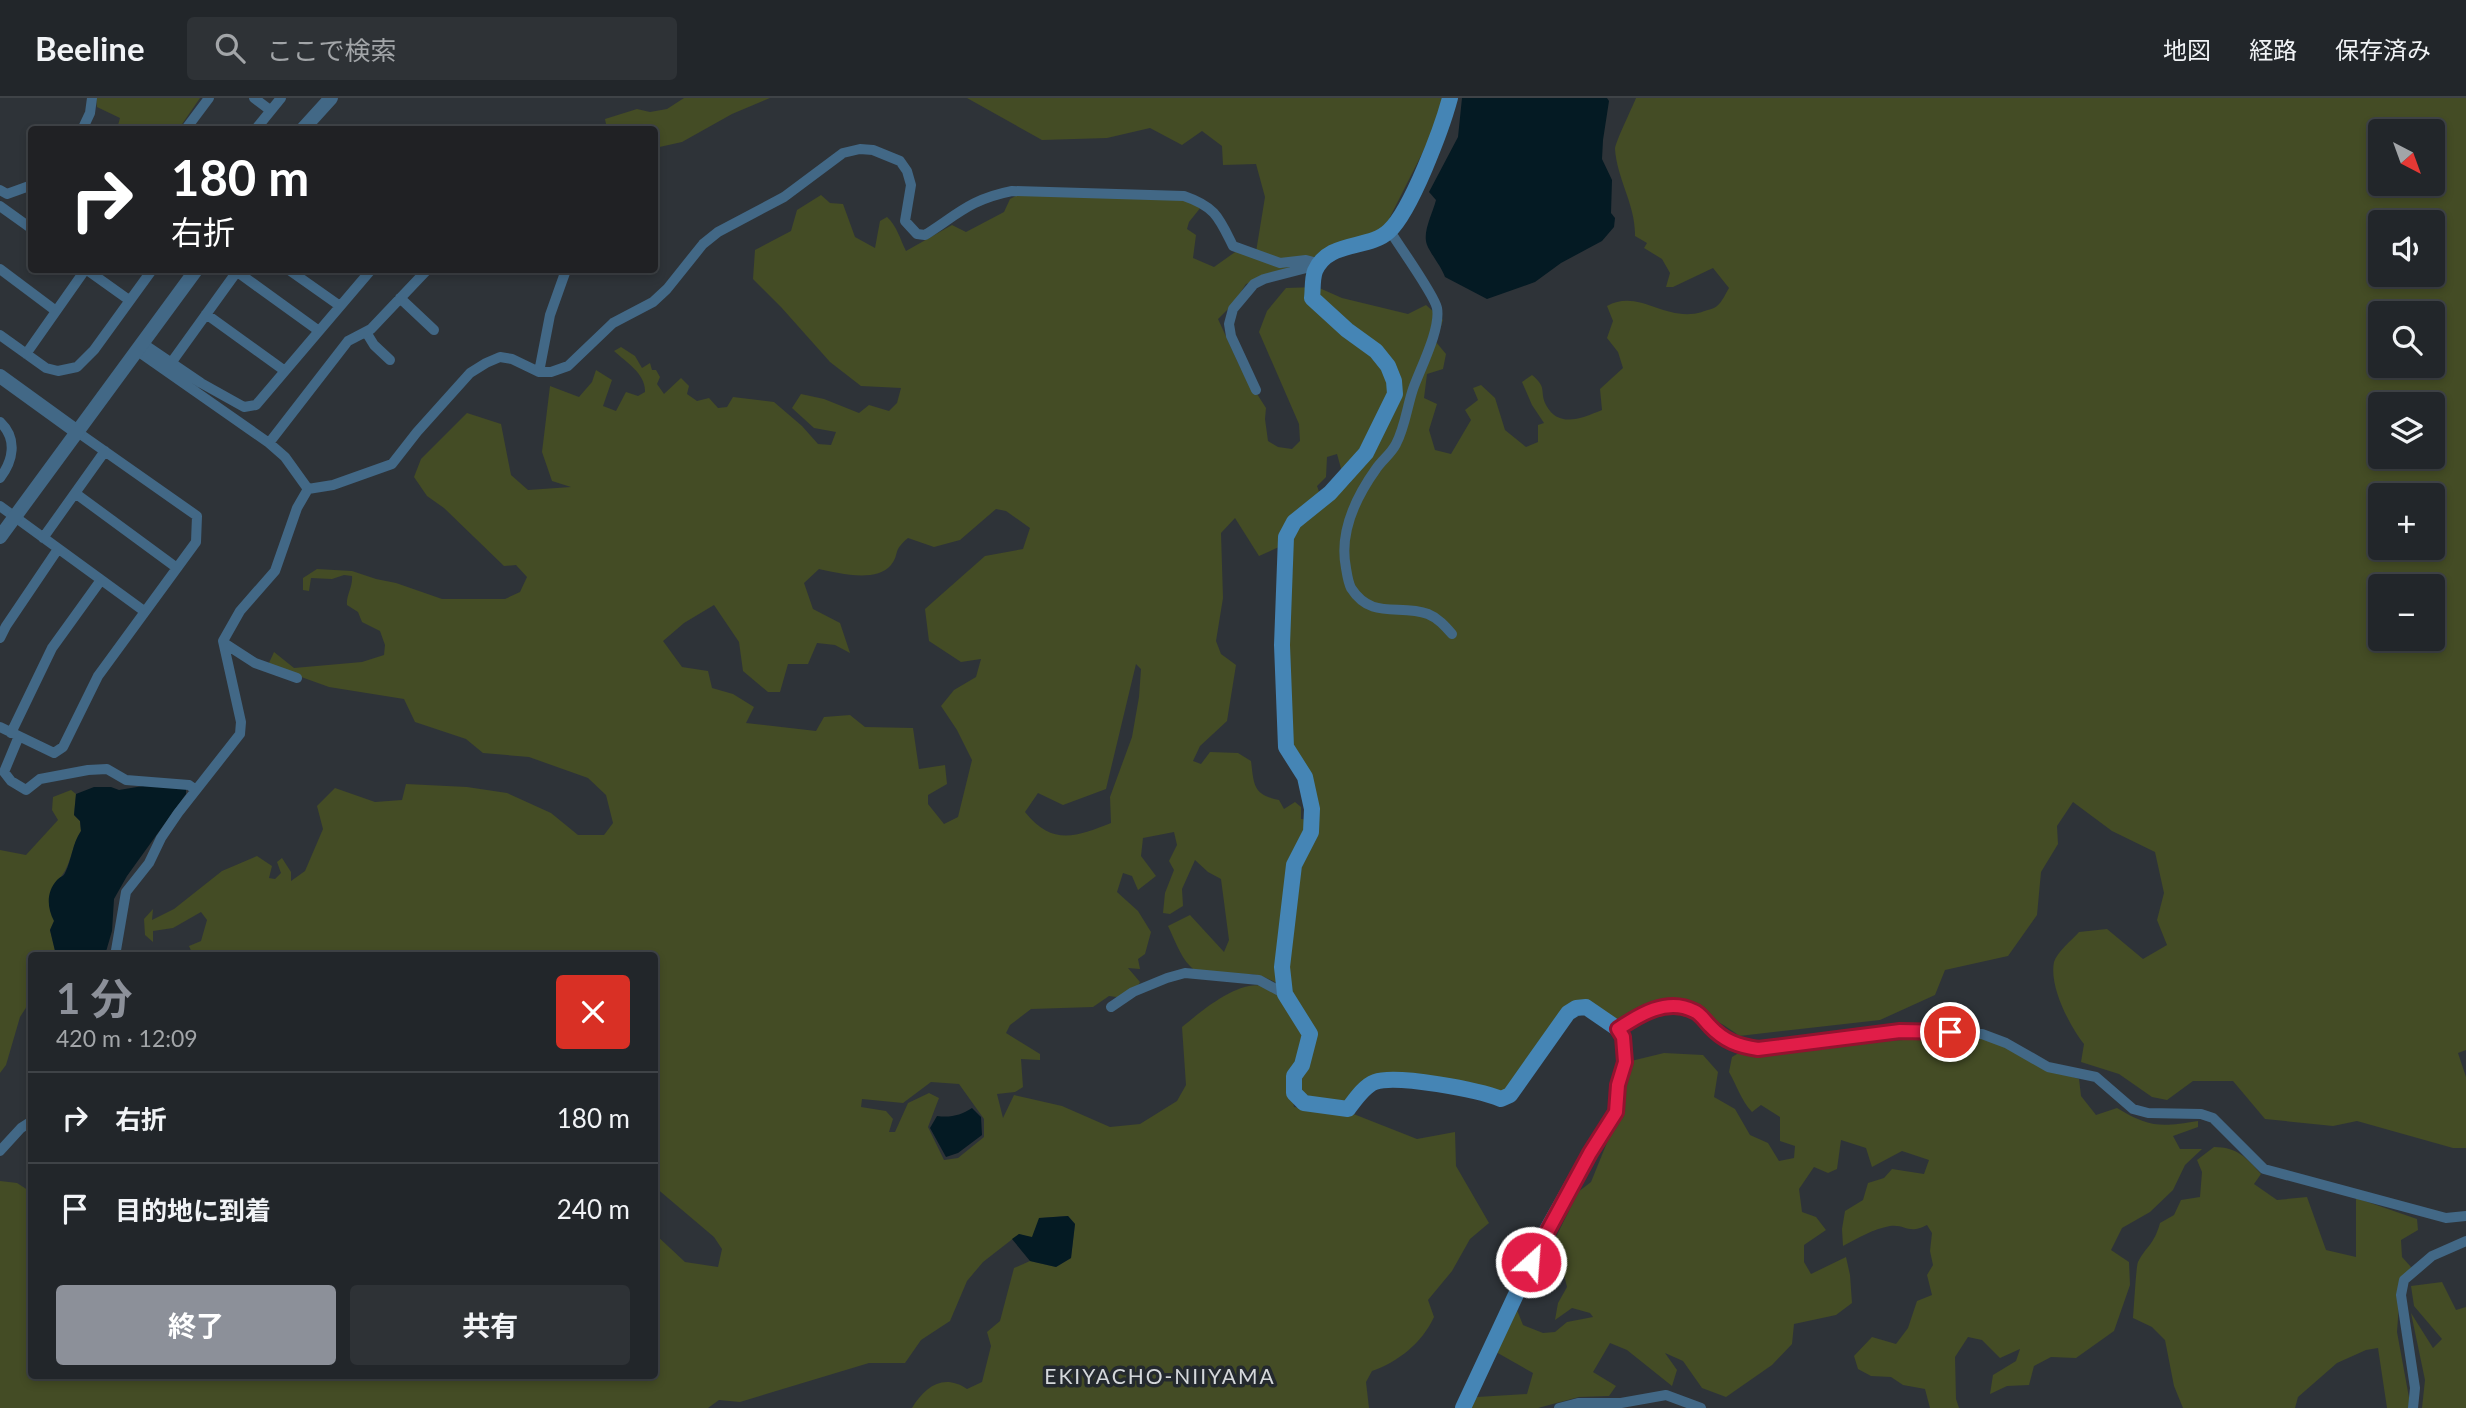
<!DOCTYPE html>
<html lang="ja">
<meta charset="utf-8">
<style>
:root{--surface:#22262a;--page:#2e3236;--text:#f1f3f6;--muted:#a2a5a8;--line:#3f4347;--accent:#8c9099}
body{margin:0;font-family:Lato,"Noto Sans JP",sans-serif;background:var(--page);color:var(--text);height:100vh;display:flex;flex-direction:column;font-size:26px;white-space:nowrap}
*{box-sizing:border-box;margin:0}
p{font-size:23px;color:var(--muted)}
.icon{flex:none;width:38px;height:38px;fill:none;stroke:currentColor;stroke-width:2;stroke-linecap:round;stroke-linejoin:round}
.map{position:relative;flex:1;overflow:hidden}
.drawer{position:absolute;left:28px;top:854px;width:630px;height:427px;display:flex;flex-direction:column;background:var(--surface);border-radius:7px;box-shadow:0 4px 10px #0003,0 0 0 2px var(--line)}
.drawer>*{flex:none}
.guide{position:absolute;left:28px;top:28px;width:630px;height:147px;border-radius:7px;box-shadow:0 4px 10px #0003,0 0 0 2px var(--line);background:#202124;color:#fff;overflow:hidden}
.needle{width:46px;rotate:139deg}
.buttons{position:absolute;left:2368px;top:21px;display:grid;gap:14px}
.buttons a{display:grid;place-items:center;width:77px;height:77px;border-radius:7px;background:var(--surface);box-shadow:0 4px 10px #0003,0 0 0 2px var(--line);font-size:35px}
.pin{position:absolute;display:grid;place-items:center;width:60px;height:60px;color:#fff;margin:-30px;border:4px solid #fff;border-radius:50%;box-shadow:0 2px 7px #0007}
.me{position:absolute;width:77px;margin:-38px;rotate:26deg;stroke-linejoin:round;filter:drop-shadow(0 0 5px #0008)}
.turn{display:flex;align-items:center;gap:24px;height:147px;padding:0 28px;font-size:32px}
.turn .icon{width:91px;height:91px;stroke-width:2.5}
.turn b{display:block;font-size:49px;line-height:60px}
.round{display:grid;place-items:center;flex:none;width:74px;height:74px;border-radius:7px;background:var(--page)}
.headline{display:flex;align-items:center;justify-content:space-between;height:119px;padding:0 28px}
h1{font-size:42px;font-weight:700;line-height:52px;color:var(--accent)}
.primary-button{display:flex;gap:14px;margin-top:auto;padding:14px 28px}
.primary-button a{flex:1;height:80px;border-radius:7px;background:var(--accent);color:#fff;font-size:28px;font-weight:700;line-height:80px;text-align:center}
.primary-button a+a{background:var(--page);color:var(--text)}
ul{padding:0;list-style:none}
li{display:flex;align-items:center;gap:21px;height:91px;padding:0 28px;border-top:2px solid var(--line)}
li div{flex:1}
li b{display:block;font-size:26px}
li em{font-style:normal}
header{display:flex;align-items:center;gap:42px;box-sizing:border-box;height:98px;padding:0 35px;background:var(--surface);border-bottom:2px solid var(--line)}
header strong{font-size:33px}
nav{display:flex;gap:38px;margin-inline-start:auto;font-size:24px}
.search{width:490px;height:63px;background:var(--page);display:flex;align-items:center;gap:18px;box-sizing:border-box;padding:0 24px;border-radius:7px;color:var(--muted);font-size:26px}
.map>svg:first-child{display:block}
.green{fill:#444c25;fill-rule:evenodd}
.water{fill:#041a23}
.lines{fill:none;stroke-linecap:round;stroke-linejoin:round}
.minor{stroke:#426886;stroke-width:10}
.tertiary{stroke:#426886;stroke-width:14}
.secondary{stroke:#4585b5;stroke-width:16}
.route-casing{stroke:#92132f;stroke-width:18}
.route{stroke:#e11d48;stroke-width:12}
.labels{text-anchor:middle;dominant-baseline:central;stroke-width:7;stroke-linejoin:round;paint-order:stroke}
.quarter-label{font-size:21px;letter-spacing:2px;fill:#d5d8db;stroke:#24292e}
</style>
<header>
<strong>Beeline</strong>
<div class="search"><svg class="icon" aria-label="search" viewBox="0 0 24 24"><circle cx="10" cy="10" r="6"/><path d="M15 15l6 6"/></svg>ここで検索</div>
<nav><a>地図</a><a>経路</a><a>保存済み</a></nav>
</header>
<div class="map">
<svg width="2466" height="1310" viewBox="0 0 2466 1310">
<rect width="100%" height="100%" fill="#2e3338"/>
<path class="green" d="M96 0H200L178 32 117 31 120 20 97 9Z
M684 0H770L732 16 682 44 655 50 654 32 607 31 605 21 637 11 650 14 667 11Z
M967 0H1444L1439 22 1388 123 1374 138 1339 147 1314 159 1285 162 1256 154 1265 99 1256 66 1223 67 1222 48 1202 33 1182 47 1150 30 1107 40 1042 42Z
M1636 0H2466V952L2458 955 2466 979V1050H2453L2357 1023 2333 1028 2265 1021 2233 983H2193L2167 1002 2152 999 2119 976 2081 964 2084 946C2069 927 2049 888 2054 864 2057 854 2072 842 2079 834L2107 831 2143 861 2167 847 2157 822 2164 795 2155 754 2112 733 2073 704 2057 728 2058 746 2041 774 2037 817 2008 858 1945 872 1935 897 1880 922 1739 938C1718 920 1673 901 1646 906L1626 929 1619 922 1585 902 1566 909 1537 946 1501 999 1461 984 1388 979 1368 982 1345 1008 1306 1004 1298 991 1317 935 1290 891 1285 874 1290 795 1296 772 1313 741 1318 718 1307 675 1289 649 1286 580 1291 576 1285 553 1289 482C1297 468 1290 461 1289 446L1299 427 1350 385 1354 372 1342 374 1337 356 1327 359 1326 379 1317 388 1321 399 1291 421 1279 449 1259 458 1235 420 1221 435 1223 500 1216 543 1221 556 1236 567 1227 623 1200 648 1193 663 1201 666 1210 654 1238 655 1251 663C1254 687 1253 697 1279 702L1284 711 1295 704 1301 709V721L1309 722 1284 791 1280 868 1283 890C1273 882 1261 876 1247 876 1223 876 1211 889 1190 868 1180 858 1174 840 1168 828L1190 817 1224 854 1229 842 1221 781 1208 774 1195 762 1182 791 1183 808 1170 816 1163 815 1165 795 1174 772 1169 763 1177 747 1174 734 1143 740 1141 758 1156 778 1138 792 1132 778 1123 775 1117 794 1138 813 1151 834 1145 856 1138 861 1140 871 1128 870 1140 884 1131 901 1109 898 1093 909 1031 911 1010 927 1006 935 1040 956V962L1021 961 1023 989 1015 994 997 996 1003 1020 1014 997 1062 1008 1110 1029 1140 1026 1177 1003 1186 987 1182 929C1202 913 1246 874 1273 892 1287 901 1296 922 1305 936L1290 985 1294 1009 1351 1015 1417 1041 1455 1034 1456 1068 1489 1125 1470 1141 1452 1173 1428 1202 1434 1219C1422 1245 1398 1264 1372 1273L1366 1284 1369 1310H912C925 1289 943 1275 967 1291L982 1284 991 1248 987 1234 1000 1223 1014 1170 1030 1163 1056 1169 1071 1160 1075 1126 1068 1118 1040 1120 1032 1140 1019 1136 983 1164 967 1183 950 1223 921 1242 905 1265H869L740 1304 719 1302 708 1310H0V1083L17 1085 31 1094 32 1278H654L655 1136 685 1164 718 1169 722 1151 714 1139 655 1089 654 858 193 857 189 848 201 843 207 822 201 814 173 830 153 833V844L145 837 144 821 153 811 152 822 174 811 222 773 257 758 272 768 269 780 275 781 281 775 277 764 282 760 291 774V783L305 773 323 731 317 708 335 690 375 704 402 702 406 686 467 689 507 695 551 715 578 737H604L613 725 606 697 588 680 529 659 483 655 466 641 415 624 404 601 329 589 268 567 274 554 294 570 362 564 384 557 385 547 380 533 362 524 358 514 347 507C346 497 353 489 352 478L344 477 332 481 311 480 309 493 303 492V480L317 471 352 473 376 481 396 485 442 501H505L520 494 527 479 516 467 504 468 444 410 427 398 414 379 421 361 467 315 501 326 511 377 528 392 571 389 552 383 542 354 550 288 579 299 592 284 596 272 612 282 603 308 616 313 626 294 638 298 645 294C646 276 626 264 614 253L621 249 635 258 642 270 650 265 652 272H656L660 279 657 286 664 296 681 280 689 288 687 296 697 303 709 300 718 310 727 309 733 299 774 304 802 328 818 346 831 347 836 334 814 330 792 310 801 296 824 301 859 315 869 307 889 313 897 305 901 290 861 288 830 264 781 209 753 181 755 152 791 133 797 112 821 97 830 105 843 106 855 139 875 150 880 123 887 119C897 128 900 141 906 153L952 127 966 134 1004 114 1010 101 1021 95 1187 102 1201 109 1189 124 1187 131 1196 137 1193 160 1214 169 1238 152 1280 167 1304 165 1246 186 1233 206 1218 221 1241 271 1266 310 1265 321 1268 343 1278 349 1292 351 1300 343 1299 326 1259 234 1267 213 1286 190 1317 189 1342 200 1408 216 1426 207 1443 222 1436 244 1446 256 1443 271 1427 276 1424 300 1437 306 1429 332 1435 352 1451 356 1471 322 1465 312 1478 302 1473 290 1481 287 1495 300 1505 332 1526 349 1538 344V327L1544 325 1532 307 1522 284 1532 277C1548 290 1539 293 1546 307 1559 331 1582 320 1602 312L1600 291 1623 270 1618 254 1607 240 1613 223 1607 208C1639 190 1665 225 1702 214 1706 212 1714 211 1717 208 1722 204 1726 195 1729 190L1713 170 1673 189H1666L1670 175 1662 161 1644 150 1647 145 1635 138C1636 108 1617 81 1615 51 1615 45 1632 10 1636 0ZM2380 33H2432V86H2380ZM2380 124H2432V177H2380ZM2380 215H2432V268H2380ZM2380 306H2432V359H2380ZM2380 397H2432V450H2380ZM996 411 1006 413 1030 430 1023 451 985 458 925 511 929 543 961 564 981 561 976 579 954 592 941 608 957 632 972 662 958 719 944 726 928 706V697L947 686 945 667 919 671 913 630 865 629 850 617 824 619 816 633 746 625 754 609 733 596 712 590 708 573 682 569 663 543 684 525 714 507 739 544 743 573 768 594H780L788 566H808L817 545 835 547 850 555 840 525 813 511 804 485 819 471C838 475 876 485 891 467 900 456 892 453 908 440L934 449 960 442ZM2380 488H2432V541H2380ZM1136 566 1141 571 1139 599 1132 639 1110 699 1111 725C1076 739 1052 748 1025 714L1038 695 1063 707 1106 691ZM931 984 959 986 984 1021V1039L958 1060 944 1062 928 1029 939 1000 929 995 908 1005 895 1034H889L893 1021 886 1013 861 1009 862 1001 903 1005Z
M71 692 76 696 74 717 80 723 81 733C71 749 71 771 57 783L54 823 50 832 56 857 32 858 31 902 20 919 6 967 0 975V752L26 757 58 722 52 712 53 699Z
M1968 939 1995 943 2049 971 2079 981 2081 998 2096 1017 2117 1010C2150 1030 2161 1029 2198 1023V1029L2173 1038 2180 1051H2202L2185 1067 2173 1092 2150 1114 2122 1130 2111 1152 2129 1164 2130 1187 2114 1233 2076 1260 2051 1259 2034 1268 2029 1287 2007 1288 1990 1296 1993 1277 2016 1263 2020 1251 2000 1260 1982 1242 1968 1239 1955 1259 1956 1301 1959 1310H1930L1925 1291 1903 1287 1891 1279 1871 1278 1858 1271 1854 1258 1872 1239 1896 1246 1908 1230 1917 1203 1932 1197 1927 1177 1933 1167 1930 1153 1932 1135 1927 1127C1908 1137 1906 1126 1890 1128 1873 1131 1858 1140 1843 1148L1842 1131 1845 1113 1863 1102 1868 1085 1884 1080 1892 1071 1924 1076 1929 1062 1902 1053 1872 1069 1866 1050 1841 1042 1837 1071 1828 1075 1814 1069 1799 1091 1802 1114 1816 1119 1826 1132 1804 1147V1164L1811 1176 1846 1159 1850 1177 1852 1205 1836 1217 1794 1226 1792 1246 1772 1267 1726 1299 1702 1290 1683 1263 1665 1255 1677 1272 1672 1288 1627 1252 1610 1245 1593 1274 1616 1288 1609 1298 1579 1299 1538 1310H1471L1477 1299 1527 1296 1533 1275 1496 1254 1517 1212 1523 1227 1543 1235 1555 1234 1567 1224 1593 1219 1590 1215 1572 1210 1555 1222 1558 1205 1567 1189 1562 1168 1552 1159 1545 1168 1538 1167 1556 1139 1578 1094 1591 1084 1619 1015 1631 963 1664 955 1703 957 1718 974 1714 999 1735 1011 1750 1037 1768 1045 1779 1063 1794 1060 1795 1048 1780 1043V1019L1761 1007 1752 1014C1741 1002 1737 988 1729 974L1732 959 1742 953 1881 943Z
M2214 1049C2237 1049 2247 1060 2261 1076L2254 1086 2277 1102 2307 1099 2326 1152 2356 1159V1100L2417 1121 2418 1132 2401 1142 2402 1159 2411 1169 2399 1207 2397 1234 2410 1305 2408 1310H2387L2378 1250 2366 1252 2337 1265 2298 1299 2295 1310H2183L2174 1288 2165 1242 2152 1229 2133 1220C2134 1211 2136 1168 2138 1164 2147 1147 2154 1147 2160 1125L2174 1117 2181 1102 2200 1099 2202 1074 2197 1062Z
M2442 1184 2456 1212 2466 1209V1310H2422L2425 1282 2411 1215 2433 1250 2442 1241 2414 1208 2411 1188Z"/>
<path class="water" d="M1462 0H1607L1609 3 1603 42 1602 61 1612 82 1611 115 1615 120 1614 129 1602 143 1561 165 1535 184 1487 201 1445 179C1441 167 1427 152 1426 143 1424 131 1433 114 1436 102L1429 94 1458 39Z
M143 688 186 689V696L127 778 114 801 112 833 105 857H56L50 832 54 823C47 810 46 794 57 782 61 778 63 779 65 775 72 761 72 746 81 733L80 723 74 717 76 696 94 689H111L119 692Z
M972 1010 981 1019 982 1037 958 1055 946 1059 930 1030 937 1018C951 1020 961 1017 972 1010Z
M1068 1118 1075 1126 1071 1160 1056 1169 1030 1163 1012 1141 1019 1136 1032 1139 1039 1120Z"/>
<g class="lines">
<path class="minor" d="M254 0 270 12
M82 32 90 15 92 0
M185 32 209 0
M255 32 281 0
M0 92 7 96 32 87
M0 108 32 131
M1390 133C1399 148 1434 196 1437 210 1441 231 1420 271 1413 291 1407 309 1405 329 1396 346 1391 356 1382 362 1376 371 1356 399 1339 435 1346 470 1347 476 1348 484 1351 490 1372 523 1400 505 1428 516 1438 520 1445 528 1452 536
M0 171 56 213
M87 172 129 202
M289 172 340 208
M236 173 319 233
M400 200 434 232
M206 216 285 273
M366 234 374 247 390 262
M0 237 46 270 58 273 77 269 94 252 152 172
M142 245 201 285 244 309 256 307 371 172
M136 252 269 345 285 359 308 391
M26 256 85 172
M171 265 238 172
M539 274 550 217 566 172
M1256 292 1231 238 1229 226 1233 211 1254 186 1264 181 1318 167
M0 324C18 341 13 363 0 380
M269 345 348 243 371 231 427 172
M75 395 177 470
M0 408 144 513
M43 440 105 353
M0 540 6 528 58 451
M224 545 255 565 297 580
M0 629 54 655 63 649 98 578 196 444 197 418 76 333
M11 635 52 550 101 482
M19 638 4 674 11 683 26 692 40 681 88 672 107 671 126 682 189 687 196 692
M115 858 126 794 149 765 161 740 178 715 240 636 241 624 223 543 240 513 275 473 297 410 308 391 333 387 392 366 417 334 470 275 486 265 500 259 512 261 539 274H551L568 268 613 225 653 204 667 191 703 146 718 134 784 99 843 55 860 51 873 52 900 63 907 73 911 87 905 123 917 136 925 137C958 116 971 101 1012 93L1184 98C1216 109 1219 120 1233 148L1280 165 1306 162 1321 166
M1111 909 1133 894 1167 880 1185 875 1259 882 1285 896
M1618 931C1639 917 1667 899 1694 913 1700 915 1705 923 1710 928 1724 943 1738 948 1758 951L1900 934 1982 936 2006 945 2048 969 2096 979 2133 1011 2148 1015 2201 1016 2213 1020 2264 1071 2446 1120 2466 1118
M0 1053 21 1030 32 1023
M1559 1310 1578 1305H1621L1666 1297 1701 1310
M2413 1310 2415 1290 2401 1197 2404 1182 2432 1158 2466 1143"/>
<path class="tertiary" d="M302 32 331 0
M0 278 76 333
M0 439 196 172"/>
<path class="secondary" d="M1450 0C1442 30 1411 113 1389 133 1369 152 1328 142 1315 173 1312 181 1313 193 1312 200L1347 232 1376 253 1388 268 1394 283 1395 296 1366 355 1330 395 1294 424 1286 439 1282 547 1286 649 1305 679 1312 711 1311 734 1294 767 1282 869 1285 896 1310 936 1302 967 1294 978V995L1304 1005 1348 1011C1355 1002 1364 988 1375 984 1396 976 1479 992 1501 1001L1510 997 1568 915 1576 910 1586 909 1618 931 1623 939 1625 964 1618 987 1616 1014 1590 1055 1542 1141 1463 1310"/>
</g>
<g class="lines">
<defs>
<path id="route" d="M1531 1164 1590 1055 1616 1014 1618 987 1625 964 1623 939 1618 931C1639 917 1667 899 1694 913 1700 915 1705 923 1710 928 1724 943 1738 948 1758 951L1900 933 1950 934"/>
</defs>
<use href="#route" class="route-casing"/>
<use href="#route" class="route"/>
</g>
<g class="labels">
<g class="quarter-label">
<text x="1160" y="1277">EKIYACHO-NIIYAMA</text>
</g>
</g>
</svg>
<div class="buttons">
<a><svg class="needle" viewBox="-14 -14 28 28"><path d="M0-13l5 13h-10z" fill="#e53935"/><path d="M0 13l5-13h-10z" fill="#a2a5a8"/></svg></a>
<a><svg class="icon" aria-label="sound" viewBox="0 0 24 24"><path d="M4 9h4l5-4v14l-5-4H4zM17 9q2 3 0 6"/></svg></a>
<a><svg class="icon" aria-label="search" viewBox="0 0 24 24"><circle cx="10" cy="10" r="6"/><path d="M15 15l6 6"/></svg></a>
<a><svg class="icon" aria-label="layers" viewBox="0 0 24 24"><path d="M12 4l9 5-9 5-9-5zM3 14l9 5 9-5"/></svg></a>
<a>+</a>
<a>−</a>
</div>
<div class="pin" style="left:1950px;top:934px;background:#d93025"><svg class="icon" aria-label="arrive" viewBox="0 0 24 24"><path d="M6 21V4h12l-3 4 3 4H6"/></svg></div>
<svg class="me" style="left:1531px;top:1164px" viewBox="-20 -20 40 40"><circle r="17" fill="#e11d48" stroke="#fff" stroke-width="3"/><path d="M0-11L8 9 0 5-8 9z" fill="#fff"/></svg>
<div class="guide">
<div class="turn"><svg class="icon" aria-label="right" viewBox="0 0 24 24"><path d="M7 20v-9h11M14 6l5 5-5 5"/></svg><div><b>180 m</b>右折</div></div>
</div>
<section class="drawer">
<div class="headline"><div><h1>1 分</h1><p>420 m · 12:09</p></div><a class="round" style="background:#d93025;color:#fff"><svg class="icon" aria-label="close" viewBox="0 0 24 24"><path d="M6 6l12 12M18 6L6 18"/></svg></a></div>
<ul>
<li><svg class="icon" aria-label="right" viewBox="0 0 24 24"><path d="M7 20v-9h11M14 6l5 5-5 5"/></svg><div><b>右折</b></div><em>180 m</em></li>
<li><svg class="icon" aria-label="arrive" viewBox="0 0 24 24"><path d="M6 21V4h12l-3 4 3 4H6"/></svg><div><b>目的地に到着</b></div><em>240 m</em></li>
</ul>
<div class="primary-button"><a>終了</a><a>共有</a></div>
</section>
</div>
